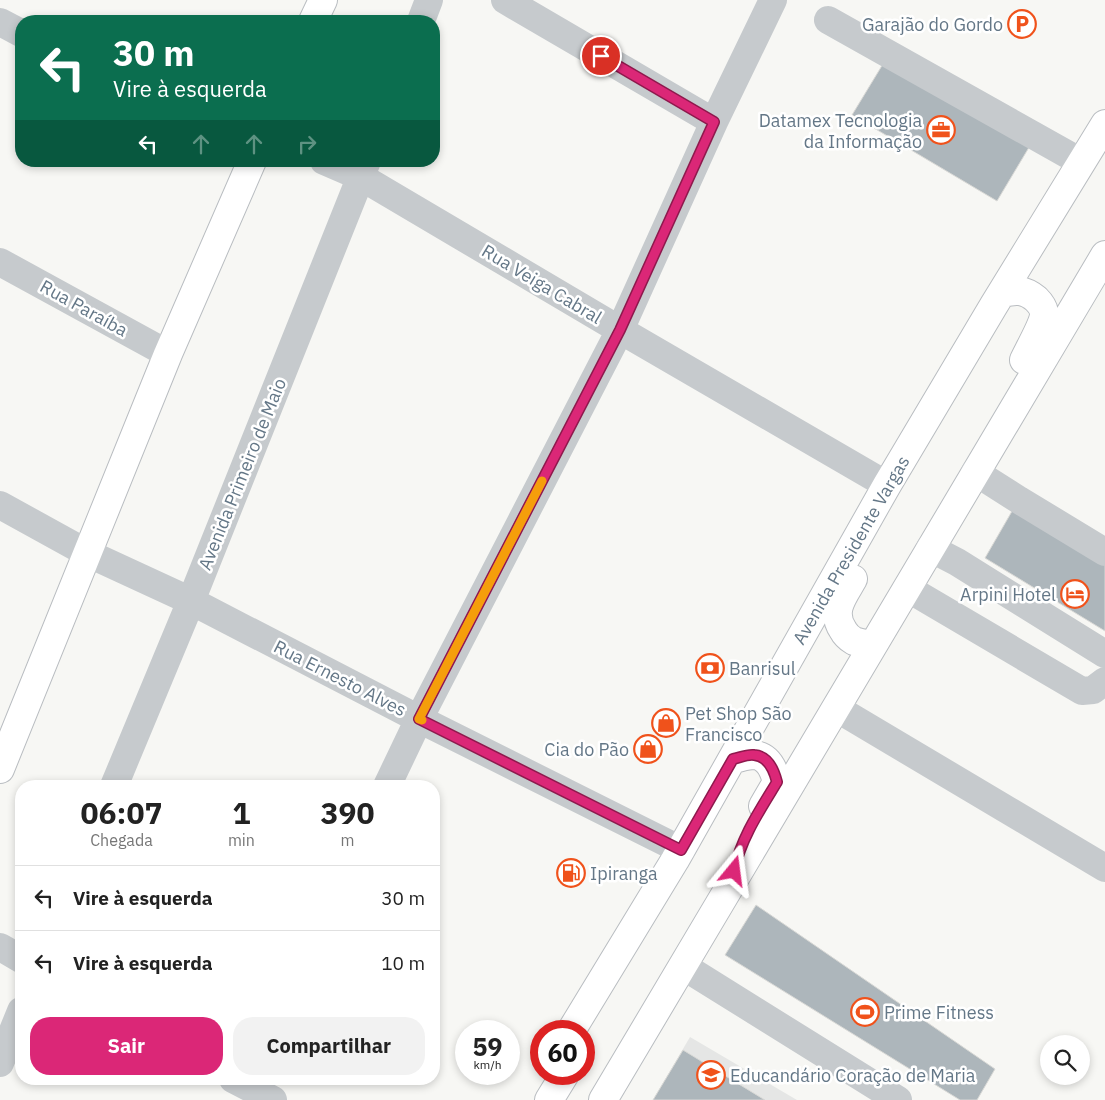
<!DOCTYPE html>
<html lang="pt">
<meta charset="utf-8">
<style>
:root{--surface:#fff;--page:#f2f2f2;--text:#222;--muted:#767676;--line:#e0e0e0;--accent:#db2777}
body{margin:0;font-family:"IBM Plex Sans",sans-serif;background:var(--page);color:var(--text);height:100vh;display:flex;flex-direction:column;font-size:19px;white-space:nowrap}
*{box-sizing:border-box;margin:0}
p{font-size:16px;color:var(--muted)}
.icon{flex:none;width:28px;height:28px;fill:none;stroke:currentColor;stroke-width:2;stroke-linecap:round;stroke-linejoin:round}
.map{position:relative;flex:1;overflow:hidden}
.side{position:absolute;left:15px;top:780px;width:425px;height:305px;display:flex;flex-direction:column;background:var(--surface);border-radius:20px;box-shadow:0 2px 8px #0003}
.side>*{flex:none}
.banner{position:absolute;left:15px;top:15px;width:425px;height:152px;border-radius:20px;box-shadow:0 2px 8px #0003;background:#0b6e4f;color:#fff;overflow:hidden}
.tools{position:absolute;left:1040px;top:1035px;display:grid;gap:10px}
.tools a{display:grid;place-items:center;width:50px;height:50px;border-radius:50%;background:var(--surface);box-shadow:0 2px 8px #0003;font-size:25px}
.speed{position:absolute;left:455px;top:1020px;display:flex;gap:10px;font-size:25px;font-weight:700;text-align:center}
.speed>*{display:grid;place-content:center;width:65px;height:65px;border-radius:50%;background:var(--surface);box-shadow:0 2px 8px #0003;line-height:1}
.speed small{font-size:12px;font-weight:400}
.speed .limit{border:8px solid #d22;background:#fff;color:#111}
.pin{position:absolute;display:grid;place-items:center;width:42px;height:42px;color:#fff;margin:-21px;border:2px solid #fff;border-radius:50%;box-shadow:0 1px 5px #0007}
.me{position:absolute;width:55px;margin:-28px;rotate:16deg;stroke-linejoin:round;filter:drop-shadow(0 0 4px #0008)}
.turn{display:flex;align-items:center;gap:18px;height:105px;padding:0 15px;font-size:22px}
.turn .icon{width:65px;height:65px;stroke-width:2.5}
.turn b{display:block;font-size:35px;line-height:42px}
.lanes{display:flex;align-items:center;height:48px;padding:0 15px;background:#0003;justify-content:center;gap:25px;direction:ltr}
.lanes .off{opacity:.35}
.eta{display:flex;justify-content:space-evenly;align-items:center;height:85px;text-align:center}
.eta b{font-size:30px;font-weight:700;line-height:35px}
.primary-button{display:flex;gap:10px;margin-top:auto;padding:10px 15px}
.primary-button a{flex:1;height:58px;border-radius:20px;background:var(--accent);color:#fff;font-size:20px;font-weight:700;line-height:58px;text-align:center}
.primary-button a+a{background:var(--page);color:var(--text)}
ul{padding:0;list-style:none}
li{display:flex;align-items:center;gap:15px;height:65px;padding:0 15px;border-top:1px solid var(--line)}
li div{flex:1}
li b{display:block;font-size:19px}
li em{font-style:normal}
.map>svg:first-child{display:block}
.built{fill:#e5e6e5}
.building{fill:#adb6bb;stroke:#d9d9d6}
.lines{fill:none;stroke-linecap:round;stroke-linejoin:round}
.major-casing{stroke:#b9bdc1;stroke-width:30}
.minor{stroke:#c6cacd;stroke-width:28}
.major{stroke:#fff;stroke-width:28}
.route-casing{stroke:#8e194d;stroke-width:12}
.route{stroke:#db2777;stroke-width:9}
.slow{stroke:#f59e0b;stroke-width:9}
.labels{text-anchor:middle;dominant-baseline:central;stroke-width:5;stroke-linejoin:round;paint-order:stroke}
.poi-label{font-size:18px;fill:#647787;stroke:#fff;text-anchor:start}
.street-label{font-size:18px;fill:#647787;stroke:#fff}
</style>
<div class="map">
<svg width="1105" height="1100" viewBox="0 0 1105 1100">
<rect width="100%" height="100%" fill="#f7f7f4"/>
<path class="built" d="M690 1037 797 1100H653Z"/>
<path class="building" d="M886 59 1031 144 997 201 852 115Z
M1015 506 1105 556V631L985 558Z
M756 905 995 1069 977 1100H960L725 955Z
M683 1050 765 1100H653Z"/>
<g class="lines">
<defs>
<path id="major" d="M313 21 323 0
M1002 293C1016 290 1024 289 1036 299 1039 302 1043 307 1044 312 1045 322 1028 351 1024 360
M853 579C844 595 830 611 843 630 845 634 849 638 854 641 859 643 867 644 873 645
M733 759C739 758 747 755 754 755 768 756 774 770 777 782L763 806
M0 769 168 354 252 161
M571 1031 675 860 887 485 994 305 1105 124
M549 1100 565 1074
M603 1100 1105 255"/>
</defs>
<use href="#major" class="major-casing"/>
<path class="minor" d="M505 0 714 122
M828 20 1081 162
M421 21 429 0
M0 22 21 33
M324 161 361 177 620 330 887 485
M0 262 168 354
M975 472 1019 500 1105 552
M0 505 87 553 191 601 419 719 681 850
M930 548 957 562 1105 654
M907 588 1082 691 1093 690 1105 681
M836 708 1105 868
M114 786 191 601 367 161
M387 786 419 719 620 330 714 122 773 0
M0 947 21 959
M683 966 898 1100
M0 1063 21 1011
M233 1079 273 1100"/>
<use href="#major" class="major"/>
</g>
<g class="lines">
<defs>
<path id="route" d="M601 56 714 122 620 330 419 719 681 850 733 759C739 758 747 754 754 755 768 756 774 770 777 782 760 810 741 838 734 871"/>
</defs>
<use href="#route" class="route-casing"/>
<use href="#route" class="route"/>
<path class="slow" d="M422 720 419 719 542 481"/>
</g>
<defs>
<symbol id="parking-ring" viewBox="-11 -11 22 22"><circle r="9.5" fill="#fff" stroke="#f0521b" stroke-width="1.5"/><path d="M-3.5-5.5H1a3.5 3.5 0 0 1 0 7H-1V5.5H-3.5ZM-1-3.4V-.6H.8a1.4 1.4 0 0 0 0-2.8Z" fill="#f0521b"/></symbol>
<symbol id="office-ring" viewBox="-11 -11 22 22"><circle r="9.5" fill="#fff" stroke="#f0521b" stroke-width="1.5"/><path d="M-6-3h4V-5.5h4V-3h4V5H-6ZM-1-4.5V-3h2v-1.5ZM-6 0V1H6V0Z" fill="#f0521b"/></symbol>
<symbol id="hotel-ring" viewBox="-11 -11 22 22"><circle r="9.5" fill="#fff" stroke="#f0521b" stroke-width="1.5"/><path d="M-6-4.5h1.5V1H6V5H4.5V3h-9V5H-6ZM-4 0a1.8 1.8 0 1 1 3.6 0ZM.5 0V-2.5h3Q6-2.5 6 0Z" fill="#f0521b"/></symbol>
<symbol id="bank-ring" viewBox="-11 -11 22 22"><circle r="9.5" fill="#fff" stroke="#f0521b" stroke-width="1.5"/><path d="M-6-4H6V4H-6ZM0-2.3a2.3 2.3 0 1 0 0 4.6a2.3 2.3 0 1 0 0-4.6Z" fill="#f0521b"/></symbol>
<symbol id="shop-ring" viewBox="-11 -11 22 22"><circle r="9.5" fill="#fff" stroke="#f0521b" stroke-width="1.5"/><path d="M-5-2.5h2.3a2.7 3.5 0 0 1 5.4 0H5L5.5 6h-11ZM-1.5-2.5h3a1.5 2.3 0 0 0-3 0Z" fill="#f0521b"/></symbol>
<symbol id="fuel-ring" viewBox="-11 -11 22 22"><circle r="9.5" fill="#fff" stroke="#f0521b" stroke-width="1.5"/><path d="M-5.5-6h7V0h2V4h1.3V-2.5L3-4.5l.8-.8L6-3V5H2.5V1h-1V6h-7ZM-4.2-4.7v3.2H.2V-4.7Z" fill="#f0521b"/></symbol>
<symbol id="stadium-ring" viewBox="-11 -11 22 22"><circle r="9.5" fill="#fff" stroke="#f0521b" stroke-width="1.5"/><path d="M0-5a6.5 5 0 1 0 0 10a6.5 5 0 1 0 0-10ZM-3.5-1.8h7v3.6h-7Z" fill="#f0521b"/></symbol>
<symbol id="university-ring" viewBox="-11 -11 22 22"><circle r="9.5" fill="#fff" stroke="#f0521b" stroke-width="1.5"/><path d="M0-5L7-2L0 1L-7-2ZM-4 1L0 2.5L4 1V4Q0 6-4 4Z" fill="#f0521b"/></symbol>
</defs>
<g fill-rule="evenodd">
<use href="#parking-ring" x="1006" y="8" width="32" height="32"/>
<use href="#office-ring" x="925" y="114" width="32" height="32"/>
<use href="#hotel-ring" x="1059" y="578" width="32" height="32"/>
<use href="#bank-ring" x="694" y="652" width="32" height="32"/>
<use href="#shop-ring" x="650" y="707" width="32" height="32"/>
<use href="#shop-ring" x="632" y="733" width="32" height="32"/>
<use href="#fuel-ring" x="555" y="857" width="32" height="32"/>
<use href="#stadium-ring" x="849" y="996" width="32" height="32"/>
<use href="#university-ring" x="695" y="1059" width="32" height="32"/>
</g>
<g class="labels">
<g class="poi-label">
<text x="1003" y="24" text-anchor="end">Garajão do Gordo</text>
<text x="922" y="120" text-anchor="end">Datamex Tecnologia<tspan x="922" dy="21">da Informação</tspan></text>
<text x="1056" y="594" text-anchor="end">Arpini Hotel</text>
<text x="729" y="668">Banrisul</text>
<text x="685" y="713">Pet Shop São<tspan x="685" dy="21">Francisco</tspan></text>
<text x="629" y="749" text-anchor="end">Cia do Pão</text>
<text x="590" y="873">Ipiranga</text>
<text x="884" y="1012">Prime Fitness</text>
<text x="730" y="1075">Educandário Coração de Maria</text>
</g>
<g class="street-label">
<text transform="translate(542 284) rotate(31)">Rua Veiga Cabral</text>
<text transform="translate(84 308) rotate(29)">Rua Paraíba</text>
<text transform="translate(242 474) rotate(-68)">Avenida Primeiro de Maio</text>
<text transform="translate(851 550) rotate(-60)">Avenida Presidente Vargas</text>
<text transform="translate(340 678) rotate(27)">Rua Ernesto Alves</text>
</g>
</g>
</svg>
<div class="tools">
<a><svg class="icon" aria-label="search" viewBox="0 0 24 24"><circle cx="10" cy="10" r="6"/><path d="M15 15l6 6"/></svg></a>
</div>
<div class="speed"><div>59<small>km/h</small></div><div class="limit">60</div></div>
<div class="pin" style="left:601px;top:56px;background:#d93025"><svg class="icon" aria-label="arrive" viewBox="0 0 24 24"><path d="M6 21V4h12l-3 4 3 4H6"/></svg></div>
<svg class="me" style="left:734px;top:871px" viewBox="-20 -20 40 40"><path d="M0-17L14 15 0 8-14 15z" fill="#db2777" stroke="#fff" stroke-width="4"/></svg>
<div class="banner">
<div class="turn"><svg class="icon" aria-label="left" viewBox="0 0 24 24"><path d="M17 20v-9H6M10 6l-5 5 5 5"/></svg><div><b>30 m</b>Vire à esquerda</div></div>
<div class="lanes"><svg class="icon" aria-label="left" viewBox="0 0 24 24"><path d="M17 20v-9H6M10 6l-5 5 5 5"/></svg><svg class="icon off" aria-label="ahead" viewBox="0 0 24 24"><path d="M12 20V5M6 11l6-6 6 6"/></svg><svg class="icon off" aria-label="ahead" viewBox="0 0 24 24"><path d="M12 20V5M6 11l6-6 6 6"/></svg><svg class="icon off" aria-label="right" viewBox="0 0 24 24"><path d="M7 20v-9h11M14 6l5 5-5 5"/></svg></div>
</div>
<section class="side">
<div class="eta">
<div><b>06:07</b><p>Chegada</p></div>
<div><b>1</b><p>min</p></div>
<div><b>390</b><p>m</p></div>
</div>
<ul>
<li><svg class="icon" aria-label="left" viewBox="0 0 24 24"><path d="M17 20v-9H6M10 6l-5 5 5 5"/></svg><div><b>Vire à esquerda</b></div><em>30 m</em></li>
<li><svg class="icon" aria-label="left" viewBox="0 0 24 24"><path d="M17 20v-9H6M10 6l-5 5 5 5"/></svg><div><b>Vire à esquerda</b></div><em>10 m</em></li>
</ul>
<div class="primary-button"><a>Sair</a><a>Compartilhar</a></div>
</section>
</div>
